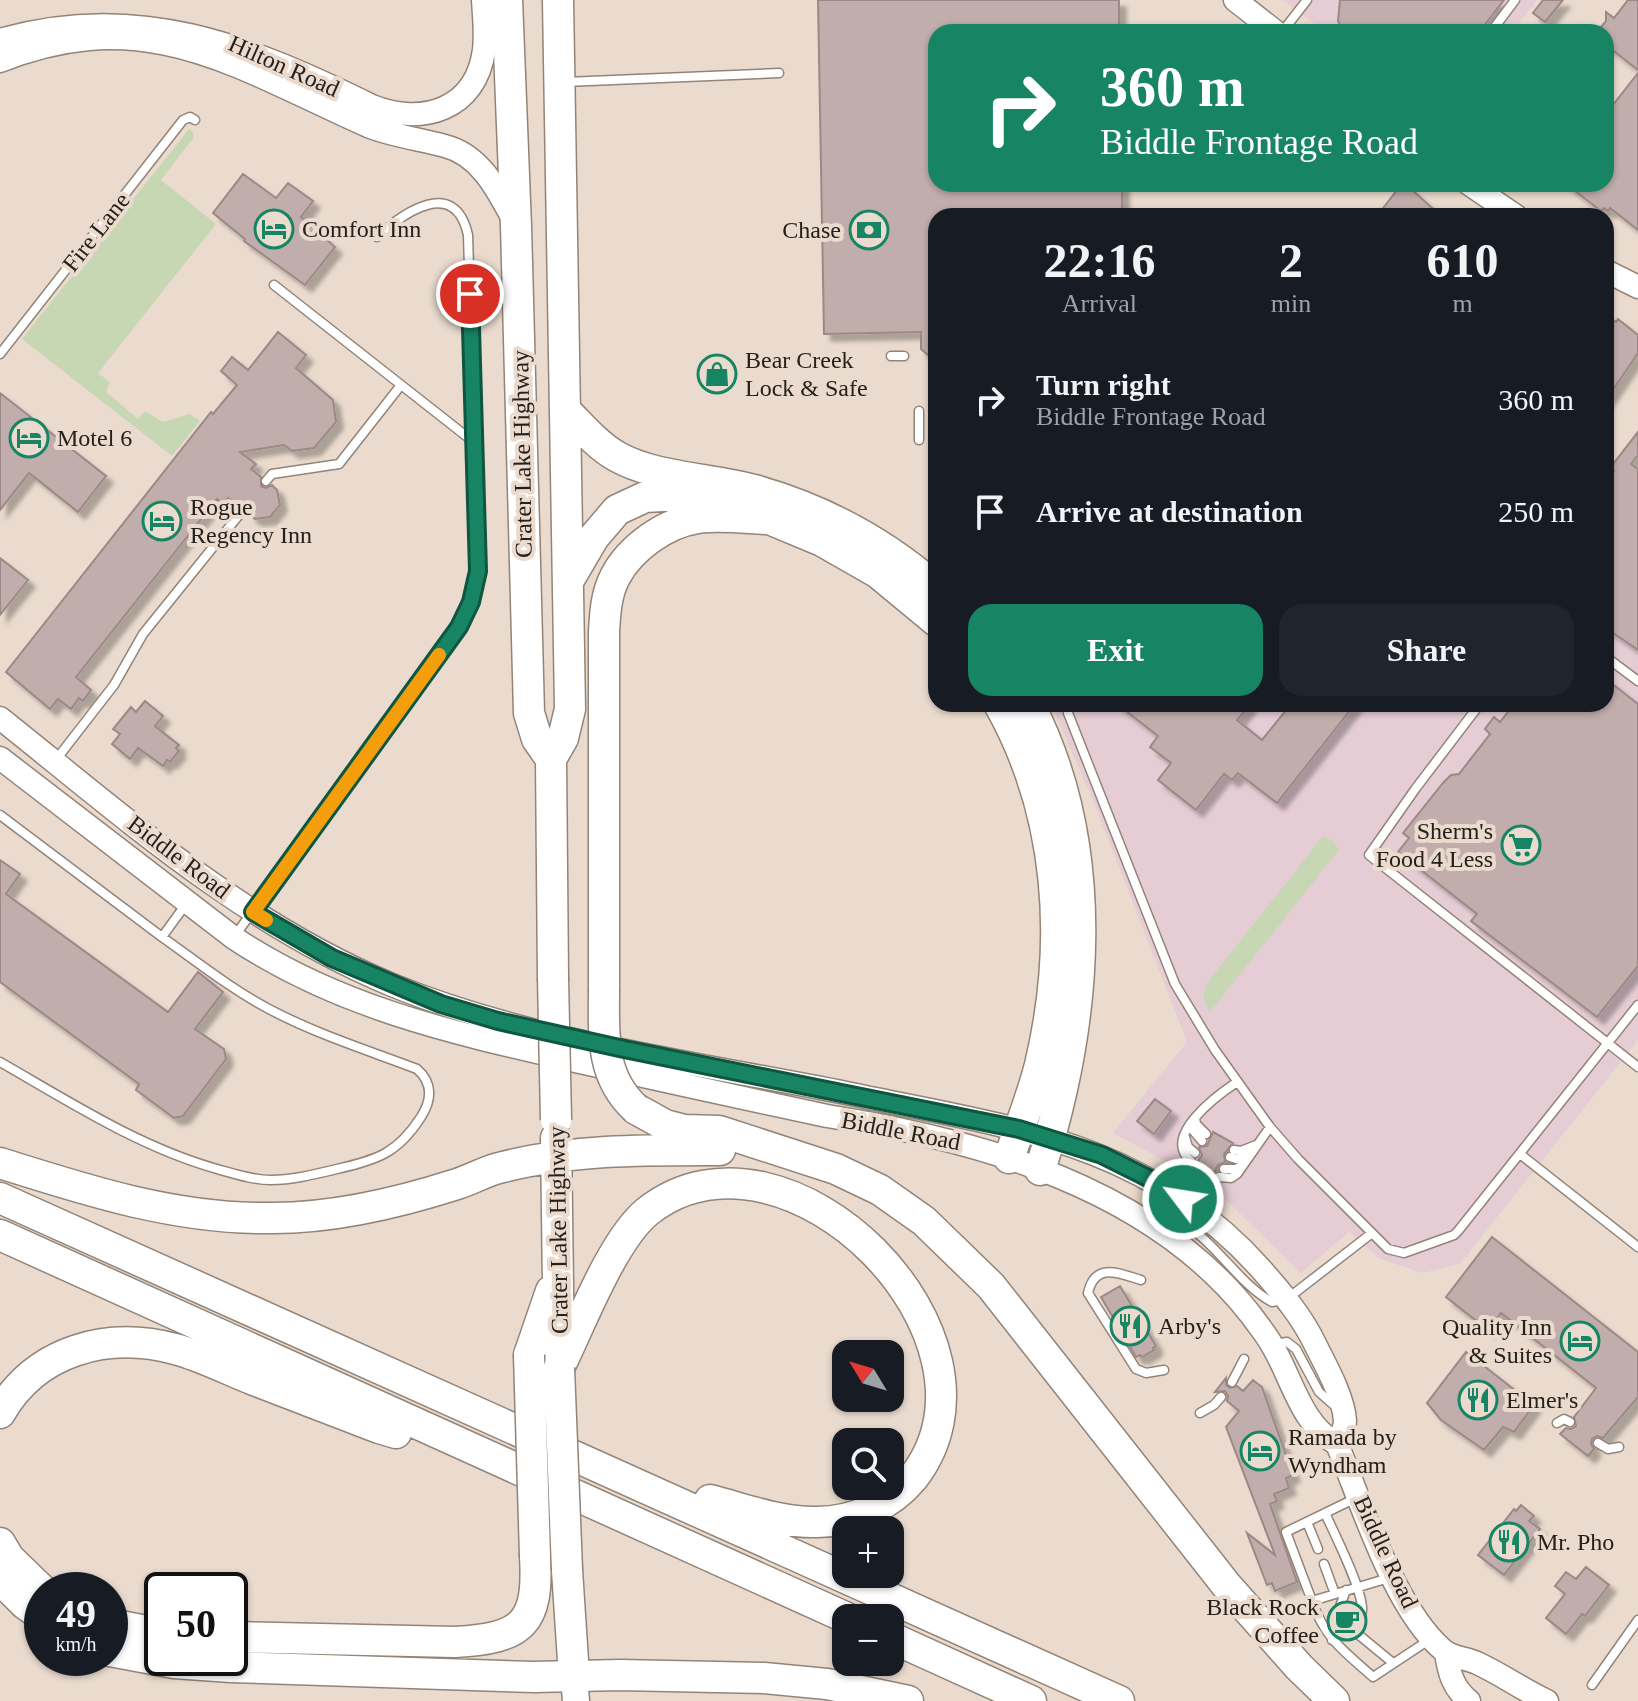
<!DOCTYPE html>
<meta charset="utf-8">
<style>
:root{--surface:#171b24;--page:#20242c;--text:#f1f3f6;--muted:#9ea1a6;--accent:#178563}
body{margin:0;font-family:"Times New Roman",serif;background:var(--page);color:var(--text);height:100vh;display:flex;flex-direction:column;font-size:30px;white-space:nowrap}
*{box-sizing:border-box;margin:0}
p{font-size:26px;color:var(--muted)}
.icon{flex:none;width:44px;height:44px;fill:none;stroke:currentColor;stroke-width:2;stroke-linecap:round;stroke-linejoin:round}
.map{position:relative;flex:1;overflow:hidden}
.drawer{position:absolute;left:928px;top:208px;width:686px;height:504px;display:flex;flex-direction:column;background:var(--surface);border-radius:24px;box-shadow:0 2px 6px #0004}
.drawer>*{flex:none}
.hud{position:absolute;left:928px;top:24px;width:686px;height:168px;border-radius:24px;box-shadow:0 2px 6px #0004;background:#178563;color:#fff;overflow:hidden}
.needle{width:52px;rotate:308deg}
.tools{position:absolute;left:832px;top:1340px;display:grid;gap:16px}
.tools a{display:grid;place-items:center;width:72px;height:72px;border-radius:16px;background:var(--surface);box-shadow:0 2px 6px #0004;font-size:40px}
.speed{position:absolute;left:24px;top:1572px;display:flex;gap:16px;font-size:40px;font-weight:700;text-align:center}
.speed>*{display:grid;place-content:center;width:104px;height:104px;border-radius:50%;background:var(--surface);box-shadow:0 2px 6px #0004;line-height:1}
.speed small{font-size:20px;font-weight:400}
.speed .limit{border:4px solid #111;border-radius:12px;background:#fff;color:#111}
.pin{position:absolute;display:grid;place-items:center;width:68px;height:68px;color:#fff;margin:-34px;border:4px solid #fff;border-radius:50%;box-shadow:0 2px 8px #0007}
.me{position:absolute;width:88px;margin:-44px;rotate:301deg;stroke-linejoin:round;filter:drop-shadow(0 0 6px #0008)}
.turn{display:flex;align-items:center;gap:28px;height:168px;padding:0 40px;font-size:36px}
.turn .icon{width:104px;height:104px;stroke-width:2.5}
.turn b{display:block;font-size:56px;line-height:68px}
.eta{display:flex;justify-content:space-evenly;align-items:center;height:136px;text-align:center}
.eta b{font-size:48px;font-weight:600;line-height:56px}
.primary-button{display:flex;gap:16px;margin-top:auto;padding:16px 40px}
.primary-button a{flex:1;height:92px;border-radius:24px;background:var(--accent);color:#fff;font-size:32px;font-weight:600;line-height:92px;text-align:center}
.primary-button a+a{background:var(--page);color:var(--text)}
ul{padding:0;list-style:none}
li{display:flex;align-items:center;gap:24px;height:112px;padding:0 40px}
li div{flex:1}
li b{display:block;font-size:30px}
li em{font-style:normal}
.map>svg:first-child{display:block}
.commercial{fill:#e6cdd5}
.green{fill:#c7d7b4}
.building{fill:#c1adab;stroke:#9c8887;stroke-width:2;filter:url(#shadow)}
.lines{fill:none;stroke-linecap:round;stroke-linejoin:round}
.lane-casing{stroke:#928478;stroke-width:11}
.secondary-casing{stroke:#928478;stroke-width:25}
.primary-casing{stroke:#928478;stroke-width:29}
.highway-casing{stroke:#928478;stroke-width:33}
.lane{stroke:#fff;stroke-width:8}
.secondary{stroke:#fff;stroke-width:22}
.primary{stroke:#fff;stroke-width:26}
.highway{stroke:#fff;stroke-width:30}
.highway-bridge-casing{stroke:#928478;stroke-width:33;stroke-linecap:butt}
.highway-bridge{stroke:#fff;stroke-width:30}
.route-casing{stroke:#0f5640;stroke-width:20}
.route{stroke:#178563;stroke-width:14}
.slow{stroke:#f59e0b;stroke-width:14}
.labels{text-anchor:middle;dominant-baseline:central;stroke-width:8;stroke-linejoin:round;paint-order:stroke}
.street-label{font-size:24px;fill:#25201b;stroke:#eadbce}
.poi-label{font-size:24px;fill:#25201b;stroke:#eadbce;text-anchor:start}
</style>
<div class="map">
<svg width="1638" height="1701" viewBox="0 0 1638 1701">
<defs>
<filter id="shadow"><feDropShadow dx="7" dy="7" stdDeviation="2" flood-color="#0004"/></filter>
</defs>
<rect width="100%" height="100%" fill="#eadbce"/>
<path class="commercial" d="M1283 0H1537L1512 32H1325Z
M1606 628 1638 650V1040L1460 1264 1423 1273 1380 1259 1349 1232 1301 1273 1226 1200 1161 1159 1113 1133 1187 1042 1096 808 1051 704H1606Z"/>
<path class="green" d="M189 129 193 132V138L161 180 216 224 98 373 110 382 106 392 138 419 145 411 163 422 190 414 200 421 172 456 22 339Z
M1323 836 1333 841 1339 850 1210 1012 1203 998 1207 983Z"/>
<path class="building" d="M818 0H1119V32H936V184H1122V216H936V362L921 349V332L824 334Z
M1340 0H1504L1479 32H1344L1338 21Z
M1543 0H1563L1545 22 1533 13Z
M1628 0H1638V70L1606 45V32H1597L1606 21V12L1614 18Z
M1638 73V230L1610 208 1608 211 1604 208 1601 211 1566 184H1606V101L1612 106Z
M243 174 276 198 288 183 313 201 301 217 335 247 305 285 244 241 245 239 213 213Z
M1401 185 1409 191 1411 189 1441 216H1377Z
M1606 315 1616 322 1618 319 1638 335V353L1606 400Z
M278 332 306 355 296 368 333 400 336 422 314 448 292 451 284 445 240 452 256 464 251 469 261 477V486L266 488 272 485 277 490 280 505 270 517 255 519 249 514 250 508 247 504 238 505 228 498 224 504 217 499 76 677 91 690 83 701 79 698 71 709 58 699 50 709 6 672 211 412 213 414 237 385 221 371 232 357 248 370Z
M0 393 106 476 78 512 29 473 0 510Z
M1638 432V455L1631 464 1638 469V650L1606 628V482L1614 471 1610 468Z
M0 558 28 580 0 615Z
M1606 679 1638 704V966L1597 1017 1471 921 1477 914 1398 852 1409 838 1403 833 1443 783 1451 775 1459 774 1490 734 1485 729 1494 717 1500 722 1514 704H1606Z
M145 701 163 716 155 726 179 745 176 748 179 751 170 762 167 760 163 766 138 748 130 759 112 744 120 734 113 729 131 707 136 712Z
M1117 704H1250L1237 720 1262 740 1291 704H1355L1277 803 1238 773 1232 780 1224 774 1196 810 1158 780 1171 763 1150 747 1158 736Z
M0 860 20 874 6 894 168 1012 198 972 223 992 195 1029 224 1049 226 1059 183 1116 174 1118 136 1090 139 1084 0 982Z
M1155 1099 1171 1111 1154 1134 1137 1121Z
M1213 1132 1233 1143 1224 1154 1225 1162 1218 1165 1212 1177 1194 1167 1202 1155 1199 1147 1207 1146Z
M1492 1237 1638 1352V1397L1603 1438 1597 1436 1592 1439 1591 1444 1594 1449 1588 1456 1560 1434 1566 1428 1571 1429 1576 1426 1574 1417 1596 1388 1501 1313 1488 1330 1446 1297Z
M1120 1286 1156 1346 1153 1348 1154 1350 1142 1357 1140 1355 1136 1357 1101 1297Z
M1466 1352 1534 1405 1514 1432 1503 1427 1484 1450 1441 1420 1427 1403Z
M1226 1378V1385L1230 1388 1237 1386 1243 1391 1253 1380 1262 1387 1293 1475 1286 1478 1289 1488 1274 1494 1277 1501 1270 1504 1297 1582 1275 1591 1272 1583 1267 1585 1247 1533 1275 1555 1226 1427 1239 1411 1227 1401 1228 1396 1225 1391 1215 1392Z
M1521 1505 1534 1516 1529 1521 1540 1529 1504 1575 1478 1555 1514 1509 1516 1511Z
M1586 1567 1609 1585 1585 1616 1582 1614 1566 1634 1546 1618 1565 1594 1555 1586 1566 1572 1576 1579Z"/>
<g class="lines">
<defs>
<path id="lane" d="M1282 32 1307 0
M1491 32 1515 0
M565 82 779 73
M274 285 475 443
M0 354 183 120 190 117 195 120
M891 356H904
M919 411V440
M266 481 272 474 339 464 401 385
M1606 657 1638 681
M1480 704 1416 788 1369 855 1638 1067
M1068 713 1175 984 1215 1050 1270 1127 1298 1159 1388 1249 1404 1253 1454 1235 1458 1231 1638 1005
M55 761 114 685 143 634 243 510
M0 815 162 937 186 904
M234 937 459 627 471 602 478 571 468 235C455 176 403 213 377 237
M0 1062C70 1102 139 1147 217 1169 235 1174 253 1180 271 1180 293 1180 316 1174 337 1169 377 1160 398 1153 421 1117 432 1100 433 1083 417 1069 367 1050 316 1034 269 1009 231 989 196 961 162 937
M1195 1118 1196 1124 1206 1134
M1190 1127 1202 1141
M1185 1137 1188 1147 1195 1153
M1234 1150 1241 1151 1256 1145
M1520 1154 1638 1247
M1230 1157 1236 1159 1248 1155
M1191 1161C1161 1137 1216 1096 1237 1082
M1224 1169H1236L1242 1165
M1219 1177 1231 1178 1237 1174 1270 1127
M1153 1221C1161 1218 1168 1215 1177 1220 1213 1237 1237 1283 1272 1302L1287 1299 1372 1233
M1141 1280C1118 1273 1095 1262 1088 1293L1136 1369 1146 1373 1164 1370
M1276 1344 1287 1342 1296 1349 1319 1392 1336 1407
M1232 1382 1244 1359
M1200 1413 1214 1405 1221 1397
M1557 1423 1564 1419 1570 1422
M1598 1443 1608 1449 1619 1447
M1325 1513C1334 1533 1363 1590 1362 1610 1362 1619 1356 1625 1359 1635L1393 1663
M1307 1522 1318 1549
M1324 1564 1335 1594
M1392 1577 1312 1601C1325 1639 1344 1651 1373 1677L1432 1638
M1312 1601 1286 1532 1356 1498
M1332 1640 1334 1623 1346 1590
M1592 1685 1638 1620"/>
<path id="secondary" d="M1235 0 1276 32
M0 40C137 0 250 46 372 106 422 126 476 110 484 50 486 34 484 16 483 0
M0 61C147 2 239 69 368 126 393 136 419 139 445 146 480 155 497 189 513 219
M1469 184 1516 216
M1606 271 1638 287
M0 718C123 816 244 924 392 985 531 1042 697 1063 846 1093 1004 1126 1145 1140 1260 1268 1281 1292 1302 1316 1316 1346 1326 1366 1344 1398 1345 1421 1345 1429 1340 1437 1337 1444
M0 758 234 938C338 1007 450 1032 571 1060 656 1079 742 1098 827 1116 980 1140 1152 1188 1251 1315 1258 1325 1266 1334 1272 1345 1292 1378 1301 1425 1337 1444 1362 1504 1394 1608 1443 1650 1452 1658 1467 1658 1477 1663 1501 1674 1523 1690 1547 1701
M1446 1653C1449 1673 1453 1688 1469 1701"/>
<path id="primary" d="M574 1676 576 1701"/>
<path id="highway" d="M507 0 516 226 529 713 537 739 551 759
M566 411C582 427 597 445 616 456 654 478 711 478 754 490 822 509 882 541 936 588
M570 578 594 537 617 510 645 497 680 495 743 508 822 541 878 573 936 621
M999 704C1061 814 1069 943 1040 1065 1032 1096 1020 1127 1009 1158
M1029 704C1103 848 1088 1020 1040 1170
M553 978 551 759 563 738 570 709 558 0
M604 990V632C605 614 606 594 615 577 630 548 665 523 698 518 720 515 744 518 766 519
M636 1109 665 1125 684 1130 719 1131 836 1169 880 1190 924 1221 991 1286 1227 1586 1299 1667 1334 1701
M556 1138 559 1362
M0 1163C88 1191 179 1220 273 1218 335 1218 398 1203 457 1184 473 1179 487 1170 503 1167 574 1149 648 1150 720 1150
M0 1198 1119 1701
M0 1235 847 1618
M529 1355 551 1291
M559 1368C580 1326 612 1240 648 1211 787 1103 1022 1338 913 1478 890 1506 853 1522 817 1522 781 1523 745 1509 710 1500
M0 1413C36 1350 107 1331 175 1349 202 1356 228 1370 254 1380 296 1396 338 1412 379 1428L396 1433
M0 1543 9 1558 42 1590
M567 1570 574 1676
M0 1579 25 1604 42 1616
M110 1624 162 1634
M230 1637 455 1642C523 1638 539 1624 535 1556
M890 1637 1031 1701
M110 1651 174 1663 231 1667 534 1677 620 1675 764 1678 827 1684 908 1701"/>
</defs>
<use href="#lane" class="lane-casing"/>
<use href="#secondary" class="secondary-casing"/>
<use href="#primary" class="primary-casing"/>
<use href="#highway" class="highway-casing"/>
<use href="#lane" class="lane"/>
<use href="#secondary" class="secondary"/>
<use href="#primary" class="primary"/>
<use href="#highway" class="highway"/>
<defs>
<path id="highway-bridge" d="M553 978 556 1120
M604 990C604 1035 600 1076 636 1109
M529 1355 535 1556
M559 1368 567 1570"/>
</defs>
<use href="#highway-bridge" class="highway-bridge-casing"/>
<use href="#highway-bridge" class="highway-bridge"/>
</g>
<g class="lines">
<defs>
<path id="route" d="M470 294 478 571 471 602 459 627 253 912 332 958 441 1004 498 1021 624 1049 1019 1129 1102 1155 1150 1179 1183 1199"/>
</defs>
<use href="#route" class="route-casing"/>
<use href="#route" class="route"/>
<path class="slow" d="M266 920 253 912 439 655"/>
</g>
<defs>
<symbol id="hotel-ring" viewBox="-11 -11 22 22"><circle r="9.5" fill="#eadbce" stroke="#178563" stroke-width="1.5"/><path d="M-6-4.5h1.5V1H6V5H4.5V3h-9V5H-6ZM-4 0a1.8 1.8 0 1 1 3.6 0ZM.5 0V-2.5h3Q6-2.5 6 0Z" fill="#178563"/></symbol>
<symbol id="bank-ring" viewBox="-11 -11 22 22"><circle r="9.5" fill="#eadbce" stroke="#178563" stroke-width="1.5"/><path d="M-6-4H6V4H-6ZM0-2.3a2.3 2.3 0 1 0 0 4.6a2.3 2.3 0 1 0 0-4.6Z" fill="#178563"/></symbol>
<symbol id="shop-ring" viewBox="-11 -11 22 22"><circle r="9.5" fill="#eadbce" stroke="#178563" stroke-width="1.5"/><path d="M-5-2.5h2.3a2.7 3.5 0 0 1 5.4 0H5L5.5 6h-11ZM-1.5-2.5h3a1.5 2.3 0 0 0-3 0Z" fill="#178563"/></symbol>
<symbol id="supermarket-ring" viewBox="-11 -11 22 22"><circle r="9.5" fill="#eadbce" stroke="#178563" stroke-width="1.5"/><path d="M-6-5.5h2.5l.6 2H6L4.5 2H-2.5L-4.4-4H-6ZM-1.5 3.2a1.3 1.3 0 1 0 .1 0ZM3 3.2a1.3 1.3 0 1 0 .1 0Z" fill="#178563"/></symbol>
<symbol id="restaurant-ring" viewBox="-11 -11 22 22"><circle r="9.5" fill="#eadbce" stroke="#178563" stroke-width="1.5"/><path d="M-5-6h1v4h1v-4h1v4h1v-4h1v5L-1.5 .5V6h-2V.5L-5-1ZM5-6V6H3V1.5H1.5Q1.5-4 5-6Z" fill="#178563"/></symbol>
<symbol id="cafe-ring" viewBox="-11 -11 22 22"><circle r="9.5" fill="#eadbce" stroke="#178563" stroke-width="1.5"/><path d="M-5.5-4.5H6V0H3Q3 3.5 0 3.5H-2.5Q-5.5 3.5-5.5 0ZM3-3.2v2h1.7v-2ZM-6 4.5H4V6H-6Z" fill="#178563"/></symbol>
</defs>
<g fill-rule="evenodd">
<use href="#hotel-ring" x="252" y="207" width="44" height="44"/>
<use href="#bank-ring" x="847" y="208" width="44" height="44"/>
<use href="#shop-ring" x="695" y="352" width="44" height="44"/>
<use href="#hotel-ring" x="7" y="416" width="44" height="44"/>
<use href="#hotel-ring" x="140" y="499" width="44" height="44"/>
<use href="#supermarket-ring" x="1499" y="823" width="44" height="44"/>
<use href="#restaurant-ring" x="1108" y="1304" width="44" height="44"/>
<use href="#hotel-ring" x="1558" y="1319" width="44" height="44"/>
<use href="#restaurant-ring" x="1456" y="1378" width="44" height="44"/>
<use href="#hotel-ring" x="1238" y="1429" width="44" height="44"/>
<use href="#restaurant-ring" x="1487" y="1520" width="44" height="44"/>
<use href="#cafe-ring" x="1325" y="1599" width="44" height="44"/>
</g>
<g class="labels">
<g class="street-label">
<text transform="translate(284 66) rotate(24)">Hilton Road</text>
<text transform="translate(96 232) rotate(-52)">Fire Lane</text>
<text transform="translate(522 454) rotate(-91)">Crater Lake Highway</text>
<text transform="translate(179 857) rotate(37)">Biddle Road</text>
<text transform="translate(901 1131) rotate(11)">Biddle Road</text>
<text transform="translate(558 1230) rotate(-91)">Crater Lake Highway</text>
<text transform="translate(1386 1552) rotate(65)">Biddle Road</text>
</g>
<g class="poi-label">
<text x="302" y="229">Comfort Inn</text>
<text x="841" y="230" text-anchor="end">Chase</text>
<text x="745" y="360">Bear Creek<tspan x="745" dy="28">Lock &amp; Safe</tspan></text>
<text x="57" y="438">Motel 6</text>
<text x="190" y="507">Rogue<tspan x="190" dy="28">Regency Inn</tspan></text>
<text x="1493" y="831" text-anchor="end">Sherm's<tspan x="1493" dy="28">Food 4 Less</tspan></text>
<text x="1158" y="1326">Arby's</text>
<text x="1552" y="1327" text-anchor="end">Quality Inn<tspan x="1552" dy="28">&amp; Suites</tspan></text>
<text x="1506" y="1400">Elmer's</text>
<text x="1288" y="1437">Ramada by<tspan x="1288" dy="28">Wyndham</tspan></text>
<text x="1537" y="1542">Mr. Pho</text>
<text x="1319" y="1607" text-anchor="end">Black Rock<tspan x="1319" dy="28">Coffee</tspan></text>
</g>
</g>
</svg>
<div class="tools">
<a><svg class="needle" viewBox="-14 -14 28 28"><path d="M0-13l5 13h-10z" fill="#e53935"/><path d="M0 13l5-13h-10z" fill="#9ea1a6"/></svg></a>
<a><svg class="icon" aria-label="search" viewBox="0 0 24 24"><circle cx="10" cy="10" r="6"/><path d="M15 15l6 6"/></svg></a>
<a>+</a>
<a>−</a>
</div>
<div class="speed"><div>49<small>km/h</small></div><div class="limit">50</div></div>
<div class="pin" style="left:470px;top:294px;background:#d93025"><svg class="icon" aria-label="arrive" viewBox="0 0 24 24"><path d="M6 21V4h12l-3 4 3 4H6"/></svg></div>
<svg class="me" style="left:1183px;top:1199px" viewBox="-20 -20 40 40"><circle r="17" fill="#178563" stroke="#fff" stroke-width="3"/><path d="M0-11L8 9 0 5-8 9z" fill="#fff"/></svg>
<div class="hud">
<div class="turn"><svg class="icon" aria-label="right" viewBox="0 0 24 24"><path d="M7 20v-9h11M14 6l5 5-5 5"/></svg><div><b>360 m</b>Biddle Frontage Road</div></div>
</div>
<section class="drawer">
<div class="eta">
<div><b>22:16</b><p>Arrival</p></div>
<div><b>2</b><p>min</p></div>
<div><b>610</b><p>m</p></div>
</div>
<ul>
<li><svg class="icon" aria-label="right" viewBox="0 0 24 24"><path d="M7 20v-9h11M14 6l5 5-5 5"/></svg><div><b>Turn right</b><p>Biddle Frontage Road</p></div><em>360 m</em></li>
<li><svg class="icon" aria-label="arrive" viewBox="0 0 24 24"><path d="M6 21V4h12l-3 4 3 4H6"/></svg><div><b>Arrive at destination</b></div><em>250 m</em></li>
</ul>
<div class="primary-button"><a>Exit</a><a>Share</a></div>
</section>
</div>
